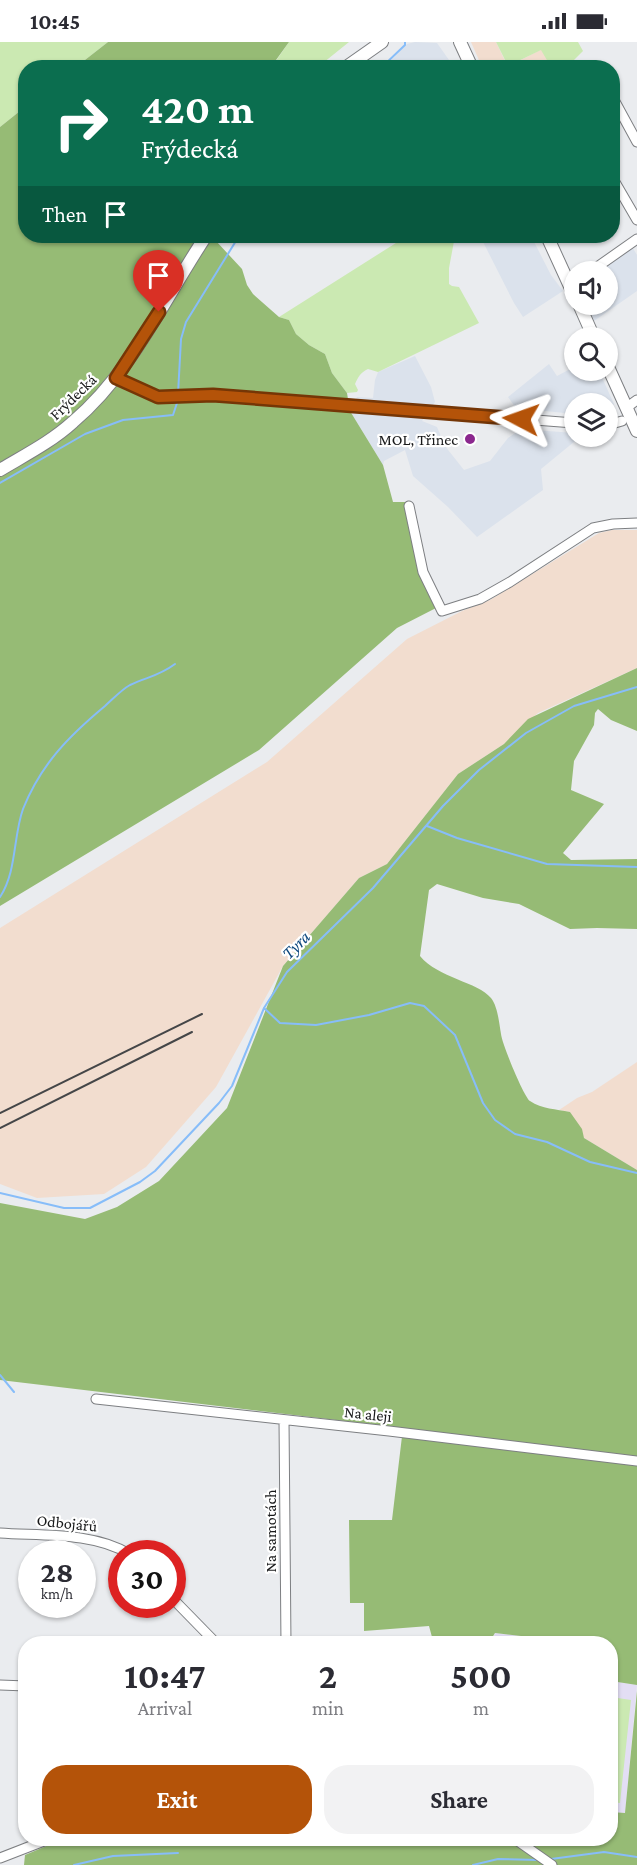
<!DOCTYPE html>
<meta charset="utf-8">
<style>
:root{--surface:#fff;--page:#f2f2f3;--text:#2b2b33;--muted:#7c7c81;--accent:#b45309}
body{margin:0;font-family:"Crimson Pro",serif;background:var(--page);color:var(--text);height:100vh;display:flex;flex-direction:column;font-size:22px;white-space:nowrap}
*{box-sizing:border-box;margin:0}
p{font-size:20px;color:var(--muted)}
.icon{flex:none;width:33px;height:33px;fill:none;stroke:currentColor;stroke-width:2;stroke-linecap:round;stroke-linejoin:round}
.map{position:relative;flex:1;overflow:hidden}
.drawer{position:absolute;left:18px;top:1594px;width:600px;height:210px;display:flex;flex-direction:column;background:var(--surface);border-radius:24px;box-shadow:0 2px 4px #0004}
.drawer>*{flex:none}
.hud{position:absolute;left:18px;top:18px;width:602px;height:183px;border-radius:24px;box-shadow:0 2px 4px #0004;background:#0b6e4f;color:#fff;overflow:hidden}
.tools{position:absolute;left:564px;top:219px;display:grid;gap:12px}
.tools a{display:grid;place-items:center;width:54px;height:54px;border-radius:50%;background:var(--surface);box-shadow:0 2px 4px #0004;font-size:30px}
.speed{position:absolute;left:18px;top:1498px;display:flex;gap:12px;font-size:30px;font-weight:700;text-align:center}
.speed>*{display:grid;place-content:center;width:78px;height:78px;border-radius:50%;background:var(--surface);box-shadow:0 2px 4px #0004;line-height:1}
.speed small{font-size:15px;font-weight:400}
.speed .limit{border:9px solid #d22;background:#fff;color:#111}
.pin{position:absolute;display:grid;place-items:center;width:51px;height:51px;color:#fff;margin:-62px -26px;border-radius:50% 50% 50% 0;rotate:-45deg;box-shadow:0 0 6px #0007}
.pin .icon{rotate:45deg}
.me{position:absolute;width:66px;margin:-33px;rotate:274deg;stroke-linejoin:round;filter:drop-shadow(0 0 4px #0008)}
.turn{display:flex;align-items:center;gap:21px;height:126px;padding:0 24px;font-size:27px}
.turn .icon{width:78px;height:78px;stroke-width:2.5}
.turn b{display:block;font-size:42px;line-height:51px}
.then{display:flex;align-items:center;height:57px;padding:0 24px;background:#0003;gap:12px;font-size:22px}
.eta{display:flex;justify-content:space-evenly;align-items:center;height:102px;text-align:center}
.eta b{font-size:36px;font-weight:700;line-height:42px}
.cta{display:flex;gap:12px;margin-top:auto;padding:12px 24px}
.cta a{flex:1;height:69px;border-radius:24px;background:var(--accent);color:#fff;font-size:24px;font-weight:700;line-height:69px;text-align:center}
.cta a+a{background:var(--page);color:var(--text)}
.status{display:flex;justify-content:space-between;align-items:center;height:42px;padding:0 30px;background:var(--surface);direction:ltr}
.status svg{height:16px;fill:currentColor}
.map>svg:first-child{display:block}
.built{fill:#dbe2ec}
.industrial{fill:#f2ddcf}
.education{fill:#e3def4}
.green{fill:#cbe9b2}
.forest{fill:#96bb75}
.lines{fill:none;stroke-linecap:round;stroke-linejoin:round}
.stream{stroke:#87bdf9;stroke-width:2}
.minor-casing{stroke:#7d7f82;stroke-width:11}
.major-casing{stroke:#7d7f82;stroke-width:14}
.minor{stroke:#fff;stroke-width:9}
.major{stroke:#fff;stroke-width:12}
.rail{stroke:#454648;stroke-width:2}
.route-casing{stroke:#753606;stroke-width:15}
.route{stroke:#b45309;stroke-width:10}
.poi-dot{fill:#8b278e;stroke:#fff;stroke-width:2}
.labels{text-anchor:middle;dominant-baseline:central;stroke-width:4.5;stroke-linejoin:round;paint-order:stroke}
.street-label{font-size:16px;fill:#18191a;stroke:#fff}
.poi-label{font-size:16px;fill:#18191a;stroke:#fff;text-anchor:end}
.water-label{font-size:18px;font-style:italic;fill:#0d477d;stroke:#fff}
</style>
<div class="status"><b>10:45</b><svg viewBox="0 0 49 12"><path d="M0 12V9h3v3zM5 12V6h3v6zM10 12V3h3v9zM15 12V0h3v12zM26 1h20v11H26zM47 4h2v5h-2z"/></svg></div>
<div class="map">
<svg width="637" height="1823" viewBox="0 0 637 1823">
<rect width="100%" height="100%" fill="#eaecef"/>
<path class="built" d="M415 0 437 1 454 25H385L407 2Z
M480 194H531L551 233 563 249 523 275 514 261Z
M631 203 637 213V249L594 279 587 263 608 262V230L596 229Z
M415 314 431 345 435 360 422 379 437 385 445 404 464 428 490 419 508 396 521 387 574 391V394L580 395 541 427 543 448 477 495 448 465 413 434 405 408 384 419 383 423 350 369 357 355 373 356 375 338 378 330Z
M549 322 557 334 574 325V328L599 329 614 362 612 367 608 370V362H574V372L516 366 508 355Z"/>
<path class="industrial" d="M471 0H496L507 23 515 21 542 7 551 25H482Z
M612 488H637V626L538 671 504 702 458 732 387 822 359 836 283 924 216 1045 146 1125 104 1152 37 1156 0 1142V886L267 720 407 597 462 569 490 558 599 491Z
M637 1020V1128L584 1096 570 1070 559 1068 577 1056 592 1050Z"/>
<path class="education" d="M495 1591 590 1602H493Z
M610 1639 637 1643 625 1771 611 1770Z"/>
<path class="green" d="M0 0H108L76 25 26 26 25 65 0 85Z
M289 0H349L318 25 271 26Z
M496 0H578L583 9 567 25H551L541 8 508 24Z
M407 194H455L449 226V242L452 244 459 245 479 281 378 330 368 327C361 330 358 335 355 342L358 348 357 350 347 351 332 331 325 312 309 303 296 292 289 278 279 275Z
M611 1655 631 1658 620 1761 611 1760Z"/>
<path class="forest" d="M108 0H289L271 25H76Z
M25 65 26 194H200C161 257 126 328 69 377 48 396 24 409 0 423V85Z
M212 194H219L216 199 242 227 247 243 253 252 279 275 289 278 296 292 309 303 325 312 332 331 347 351 350 369 383 423 393 460H405L419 524 436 566 397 586 259 708 0 864V434L51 405 77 384Z
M637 626V689L611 678 598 667 595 671 594 683 574 719 571 748 604 762 563 811 571 818 637 817V887L597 886 570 887 519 862 483 856 437 842 429 848 420 914C438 936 478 940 491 956 498 965 499 981 501 992 502 1002 524 1055 530 1059 542 1067 556 1067 570 1070L582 1087 584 1096 637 1128V1643L611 1639 610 1602H590L495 1591 488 1602 432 1595 429 1584 364 1589V1561H350L349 1478H392L403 1386 0 1338V1161L85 1177 117 1165 159 1139 227 1066 283 924 359 836 387 822 458 732 504 702 528 677Z
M637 1649V1823H24L25 1813 63 1797H610L611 1770 625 1771Z"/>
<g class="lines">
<path class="stream" d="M381 26 405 3V0
M178 352 181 297 186 280 239 194
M0 441 85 392 123 378 173 373 178 358
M427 784 457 796 547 822 637 825
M0 855C17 829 13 795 23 767 41 722 69 694 105 664 113 657 121 648 130 643 147 635 159 634 175 622
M264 966 280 981 316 983 369 973 410 961 424 964 455 993 483 1061 495 1078 515 1092 547 1100 590 1120 637 1131
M0 1151 64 1166H90L140 1140 155 1129 219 1061 232 1044 264 966 287 930 373 846 443 764 479 728 526 691 574 664 637 645
M0 1333 14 1350
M551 1817 604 1810 637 1815
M74 1823 113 1814 178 1811
M473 1823 498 1817 539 1818"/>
<defs>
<path id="minor" d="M613 56 637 100
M612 135 637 178
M590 230 637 197
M116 336 157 355 213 353 574 381
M626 366 637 358
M608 383 622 379
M409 464 423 530 442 569 480 557 510 540 593 486 613 482 637 481
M96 1357 389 1389 637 1419
M284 1378 286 1602
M0 1491C40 1494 94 1490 129 1512
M172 1556 217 1602
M0 1643 26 1644
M515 1797 552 1823
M0 1816 49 1797"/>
<path id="major" d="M460 0 472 26
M345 26 382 0
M547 194 574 253
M579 262 594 296
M608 325 637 389
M0 428C25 413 51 400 73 380 132 330 164 257 206 194"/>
</defs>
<use href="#minor" class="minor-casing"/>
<use href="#major" class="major-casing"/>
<use href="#minor" class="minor"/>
<use href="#major" class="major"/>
<path class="rail" d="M0 1071 202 972
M0 1086 192 990"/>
</g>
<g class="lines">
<defs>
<path id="route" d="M159 270 116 336 158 355 213 353 521 377"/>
</defs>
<use href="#route" class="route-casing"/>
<use href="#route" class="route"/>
</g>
<circle class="poi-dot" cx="470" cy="397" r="6"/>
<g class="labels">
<g class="street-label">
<text transform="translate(73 355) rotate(-44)">Frýdecká</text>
<text transform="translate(368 1372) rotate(6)">Na aleji</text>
<text transform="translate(67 1481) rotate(6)">Odbojářů</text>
<text transform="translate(270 1489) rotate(-90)">Na samotách</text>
</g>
<g class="poi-label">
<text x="458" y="397">MOL, Třinec</text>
</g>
<g class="water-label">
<text transform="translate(296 903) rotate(-45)">Tyra</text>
</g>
</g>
</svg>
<div class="tools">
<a><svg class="icon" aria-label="sound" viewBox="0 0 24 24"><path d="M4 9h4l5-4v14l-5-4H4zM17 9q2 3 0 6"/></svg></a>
<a><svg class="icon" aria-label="search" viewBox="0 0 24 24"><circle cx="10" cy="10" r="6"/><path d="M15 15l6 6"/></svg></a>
<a><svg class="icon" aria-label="layers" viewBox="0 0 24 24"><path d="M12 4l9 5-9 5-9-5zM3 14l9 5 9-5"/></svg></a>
</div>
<div class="speed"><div>28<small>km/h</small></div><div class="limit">30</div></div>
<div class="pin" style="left:159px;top:270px;background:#d93025"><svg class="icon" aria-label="arrive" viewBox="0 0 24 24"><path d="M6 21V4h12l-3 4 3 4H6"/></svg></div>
<svg class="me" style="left:521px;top:377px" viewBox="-20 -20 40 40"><path d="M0-17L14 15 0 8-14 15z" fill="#b45309" stroke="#fff" stroke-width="4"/></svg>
<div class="hud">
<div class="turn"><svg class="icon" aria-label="right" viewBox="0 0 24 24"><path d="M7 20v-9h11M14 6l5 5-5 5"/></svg><div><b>420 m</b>Frýdecká</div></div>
<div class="then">Then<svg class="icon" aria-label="arrive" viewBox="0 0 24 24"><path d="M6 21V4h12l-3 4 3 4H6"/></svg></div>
</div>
<section class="drawer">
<div class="eta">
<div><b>10:47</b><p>Arrival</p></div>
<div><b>2</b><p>min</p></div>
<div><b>500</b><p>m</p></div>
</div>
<div class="cta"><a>Exit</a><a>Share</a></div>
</section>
</div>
